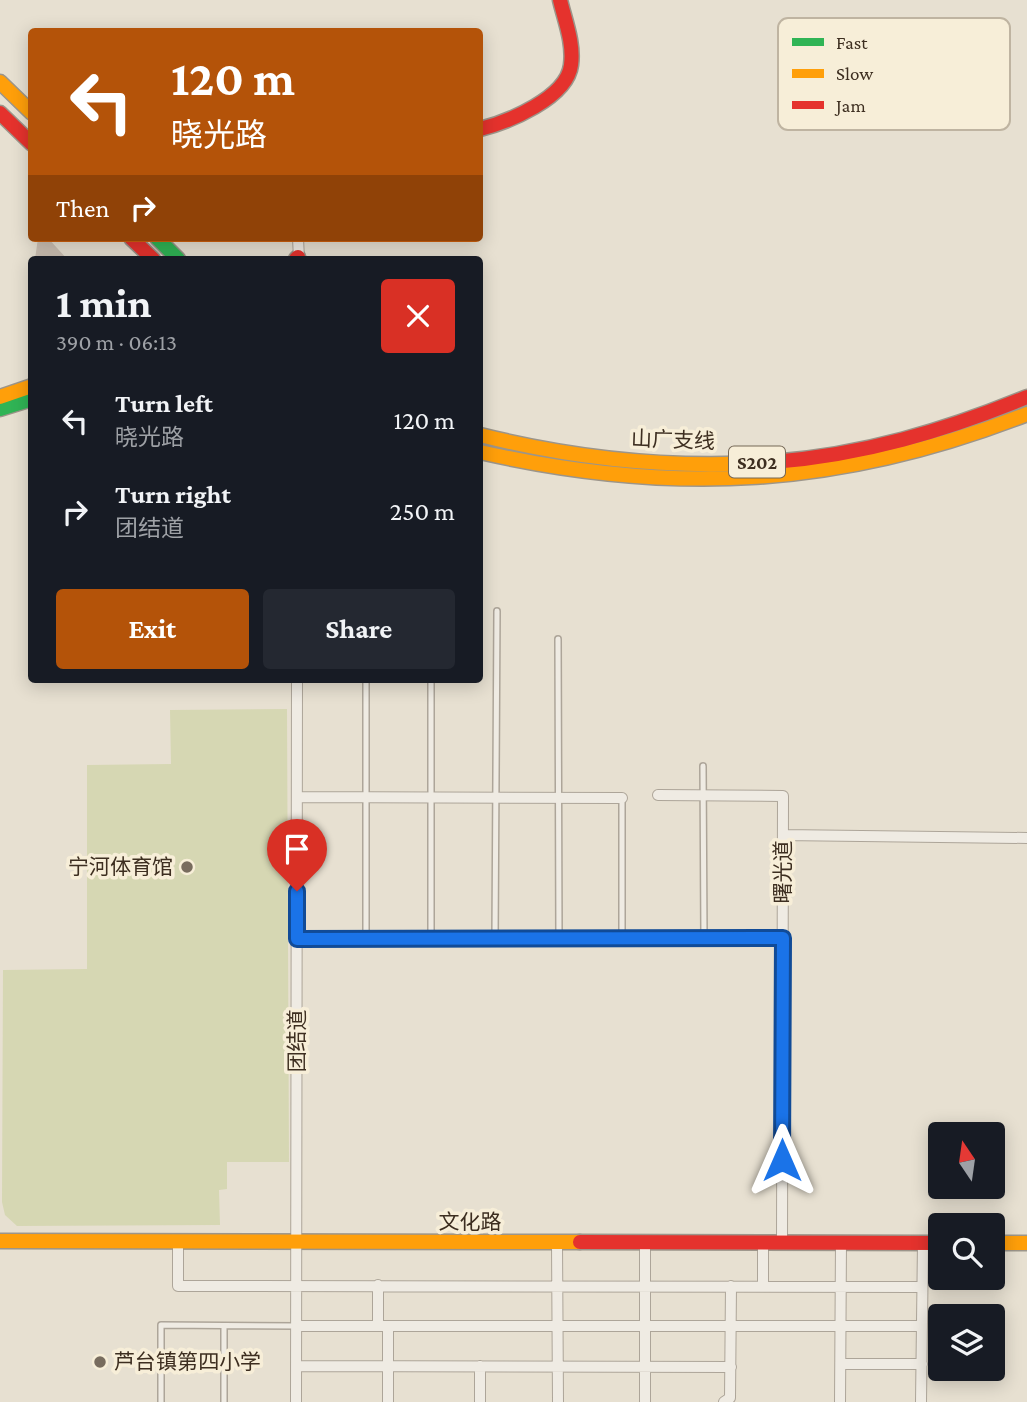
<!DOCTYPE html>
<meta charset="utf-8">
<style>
:root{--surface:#171b24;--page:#242831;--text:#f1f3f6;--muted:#9ea1a6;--accent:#b45309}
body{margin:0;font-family:"Crimson Pro","Noto Sans SC",serif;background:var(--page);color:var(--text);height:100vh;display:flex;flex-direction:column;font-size:26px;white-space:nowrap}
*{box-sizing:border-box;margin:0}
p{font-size:23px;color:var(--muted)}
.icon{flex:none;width:38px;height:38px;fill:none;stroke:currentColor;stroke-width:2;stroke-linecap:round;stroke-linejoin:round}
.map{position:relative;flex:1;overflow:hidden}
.drawer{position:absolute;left:28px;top:256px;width:455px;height:427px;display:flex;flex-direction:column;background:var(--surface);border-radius:7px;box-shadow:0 4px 18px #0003}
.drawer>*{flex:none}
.top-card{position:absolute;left:28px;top:28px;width:455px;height:214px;border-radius:7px;box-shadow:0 4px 18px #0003;background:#b45309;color:#fff;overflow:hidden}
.needle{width:46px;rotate:347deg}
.fabs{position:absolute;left:928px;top:1122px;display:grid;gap:14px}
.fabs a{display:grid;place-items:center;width:77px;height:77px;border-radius:7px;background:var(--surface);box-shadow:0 4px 18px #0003;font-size:35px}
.pin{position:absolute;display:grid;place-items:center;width:60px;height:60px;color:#fff;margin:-72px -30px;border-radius:50% 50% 50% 0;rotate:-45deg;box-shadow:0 0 7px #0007}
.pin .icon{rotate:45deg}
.me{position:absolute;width:77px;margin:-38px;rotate:0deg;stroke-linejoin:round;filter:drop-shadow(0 0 5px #0008)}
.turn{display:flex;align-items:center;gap:24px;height:147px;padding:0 28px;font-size:32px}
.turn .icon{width:91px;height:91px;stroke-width:2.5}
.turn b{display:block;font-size:49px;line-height:60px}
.then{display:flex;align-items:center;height:66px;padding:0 28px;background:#0003;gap:14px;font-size:26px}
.round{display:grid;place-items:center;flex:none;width:74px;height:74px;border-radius:7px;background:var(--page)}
.headline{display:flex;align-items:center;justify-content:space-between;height:119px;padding:0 28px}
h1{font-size:42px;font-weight:700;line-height:52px}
.action{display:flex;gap:14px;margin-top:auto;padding:14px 28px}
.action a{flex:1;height:80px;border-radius:7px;background:var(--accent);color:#fff;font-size:28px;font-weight:700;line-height:80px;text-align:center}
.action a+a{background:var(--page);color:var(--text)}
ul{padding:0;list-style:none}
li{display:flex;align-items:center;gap:21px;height:91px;padding:0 28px}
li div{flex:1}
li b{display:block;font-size:26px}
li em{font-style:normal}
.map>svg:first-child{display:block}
.green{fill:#d6d7b3}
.building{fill:#cbbfb2}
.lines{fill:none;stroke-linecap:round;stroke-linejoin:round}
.lane-casing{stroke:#ada599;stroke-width:8}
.street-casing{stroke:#ada599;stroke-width:12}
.fast-casing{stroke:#9c958a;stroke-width:17}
.slow-casing{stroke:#9c958a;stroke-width:17}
.jam-casing{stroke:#9c958a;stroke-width:17}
.lane{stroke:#efebe3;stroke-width:5}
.street{stroke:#efebe3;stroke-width:10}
.fast{stroke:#30b455;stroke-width:14}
.slow{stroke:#ff9f0a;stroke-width:14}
.jam{stroke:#e5322d;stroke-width:14}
.route-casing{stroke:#114b97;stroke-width:18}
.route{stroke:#1a73e8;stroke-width:12}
.poi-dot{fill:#786c5e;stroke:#f7eed8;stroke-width:2.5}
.labels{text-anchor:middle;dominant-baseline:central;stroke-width:7;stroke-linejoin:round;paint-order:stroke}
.shield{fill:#f7eed8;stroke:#756857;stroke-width:2}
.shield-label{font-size:19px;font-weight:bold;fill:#3d2e20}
.street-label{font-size:21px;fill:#3d2e20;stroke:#f7eed8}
.poi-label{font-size:21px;fill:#3d2e20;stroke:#f7eed8;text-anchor:end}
.key{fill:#f7eed8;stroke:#bfb4a1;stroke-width:2}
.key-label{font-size:19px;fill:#3d2e20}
</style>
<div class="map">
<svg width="1027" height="1402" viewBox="0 0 1027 1402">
<rect width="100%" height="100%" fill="#e7e0d1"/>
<path class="green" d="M287 709 289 1162H227V1189L219 1190 220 1225 17 1226 5 1215 2 1202 3 970 87 969V765L171 764 170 710Z"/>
<path class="building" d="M38 238H48L67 259H35Z"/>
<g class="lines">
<defs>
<path id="lane" d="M558 639 559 938
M366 679V938
M703 766 704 938
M622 798V938
M431 938V679
M495 938 497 611
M224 1326V1402
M161 1402V1325L297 1326"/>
<path id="street" d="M298 238 299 259
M658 795 783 796 782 1243
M297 797 622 798
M783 835 1027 838
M297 939 783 938
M178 1242V1286L922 1287
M557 1243 558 1402
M763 1286V1243
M297 1326H922
M378 1326V1285
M388 1326V1402
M841 1364H922
M296 1366 731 1367
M296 1402 297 679
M480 1402V1366
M645 1402V1243
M724 1402 730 1398 731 1286
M840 1402 841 1243
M921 1402 923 1243"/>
<path id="fast" d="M157 238 178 259
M0 409 32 399"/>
<path id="slow" d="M0 82 32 113
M0 397 32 386
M480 435C576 459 674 469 773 462
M480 452C674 496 841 487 1027 414
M0 1241 580 1242
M992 1243H1027"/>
<path id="jam" d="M0 113 32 144
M480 129C508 122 567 98 571 65 574 43 565 21 560 0
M131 238 153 259
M296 259 298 257
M773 462C863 455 944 431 1027 397
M580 1242 940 1243"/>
</defs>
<use href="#lane" class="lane-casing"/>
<use href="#street" class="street-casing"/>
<use href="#fast" class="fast-casing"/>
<use href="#slow" class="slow-casing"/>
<use href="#jam" class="jam-casing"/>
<use href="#lane" class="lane"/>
<use href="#street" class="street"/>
<use href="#fast" class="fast"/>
<use href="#slow" class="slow"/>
<use href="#jam" class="jam"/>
</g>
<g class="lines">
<defs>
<path id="route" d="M297 891V939L783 938 782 1160"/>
</defs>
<use href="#route" class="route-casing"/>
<use href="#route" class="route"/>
</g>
<g class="poi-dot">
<circle cx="187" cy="867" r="7"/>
<circle cx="100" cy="1362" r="7"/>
</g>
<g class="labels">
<rect class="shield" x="729" y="446.5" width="56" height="31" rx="5"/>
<g class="shield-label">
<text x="757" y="462">S202</text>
</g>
<g class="street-label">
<text transform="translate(673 440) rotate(2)">山广支线</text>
<text transform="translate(783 872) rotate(-90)">曙光道</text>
<text transform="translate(297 1041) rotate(-90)">团结道</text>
<text x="470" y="1222">文化路</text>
</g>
<g class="poi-label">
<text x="173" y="867">宁河体育馆</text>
<text x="114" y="1362" text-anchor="start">芦台镇第四小学</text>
</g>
</g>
<rect x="778" y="18" width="232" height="112" rx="10" class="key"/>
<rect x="792" y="38" width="32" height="8" fill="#30b455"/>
<rect x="792" y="69" width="32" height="9" fill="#ff9f0a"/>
<rect x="792" y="101" width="32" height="8" fill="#e5322d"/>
<g class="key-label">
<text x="836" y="49">Fast</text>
<text x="836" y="80">Slow</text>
<text x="836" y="112">Jam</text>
</g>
</svg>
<div class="fabs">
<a><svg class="needle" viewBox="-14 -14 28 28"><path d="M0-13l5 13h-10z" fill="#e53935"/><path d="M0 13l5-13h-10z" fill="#9ea1a6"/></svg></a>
<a><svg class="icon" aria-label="search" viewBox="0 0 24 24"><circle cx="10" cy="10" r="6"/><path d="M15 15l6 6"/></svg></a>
<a><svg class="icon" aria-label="layers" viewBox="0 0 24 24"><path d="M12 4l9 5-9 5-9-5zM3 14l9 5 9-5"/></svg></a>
</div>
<div class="pin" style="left:297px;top:891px;background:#d93025"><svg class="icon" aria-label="arrive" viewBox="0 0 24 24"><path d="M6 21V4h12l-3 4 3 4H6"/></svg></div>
<svg class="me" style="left:782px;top:1160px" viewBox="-20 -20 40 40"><path d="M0-17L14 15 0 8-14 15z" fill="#1a73e8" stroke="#fff" stroke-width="4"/></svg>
<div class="top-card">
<div class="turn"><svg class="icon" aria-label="left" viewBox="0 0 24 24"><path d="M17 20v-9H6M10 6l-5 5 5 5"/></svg><div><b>120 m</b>晓光路</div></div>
<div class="then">Then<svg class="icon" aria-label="right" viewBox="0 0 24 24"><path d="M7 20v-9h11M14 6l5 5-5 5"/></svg></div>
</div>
<section class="drawer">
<div class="headline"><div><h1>1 min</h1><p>390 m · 06:13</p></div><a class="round" style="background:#d93025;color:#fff"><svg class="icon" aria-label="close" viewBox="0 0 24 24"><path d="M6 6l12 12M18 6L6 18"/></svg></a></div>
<ul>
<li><svg class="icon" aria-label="left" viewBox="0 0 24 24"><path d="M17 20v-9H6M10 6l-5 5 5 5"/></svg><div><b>Turn left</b><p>晓光路</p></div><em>120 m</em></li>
<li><svg class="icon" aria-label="right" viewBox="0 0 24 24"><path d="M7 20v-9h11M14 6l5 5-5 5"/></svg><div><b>Turn right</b><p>团结道</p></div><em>250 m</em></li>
</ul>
<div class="action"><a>Exit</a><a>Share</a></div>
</section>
</div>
